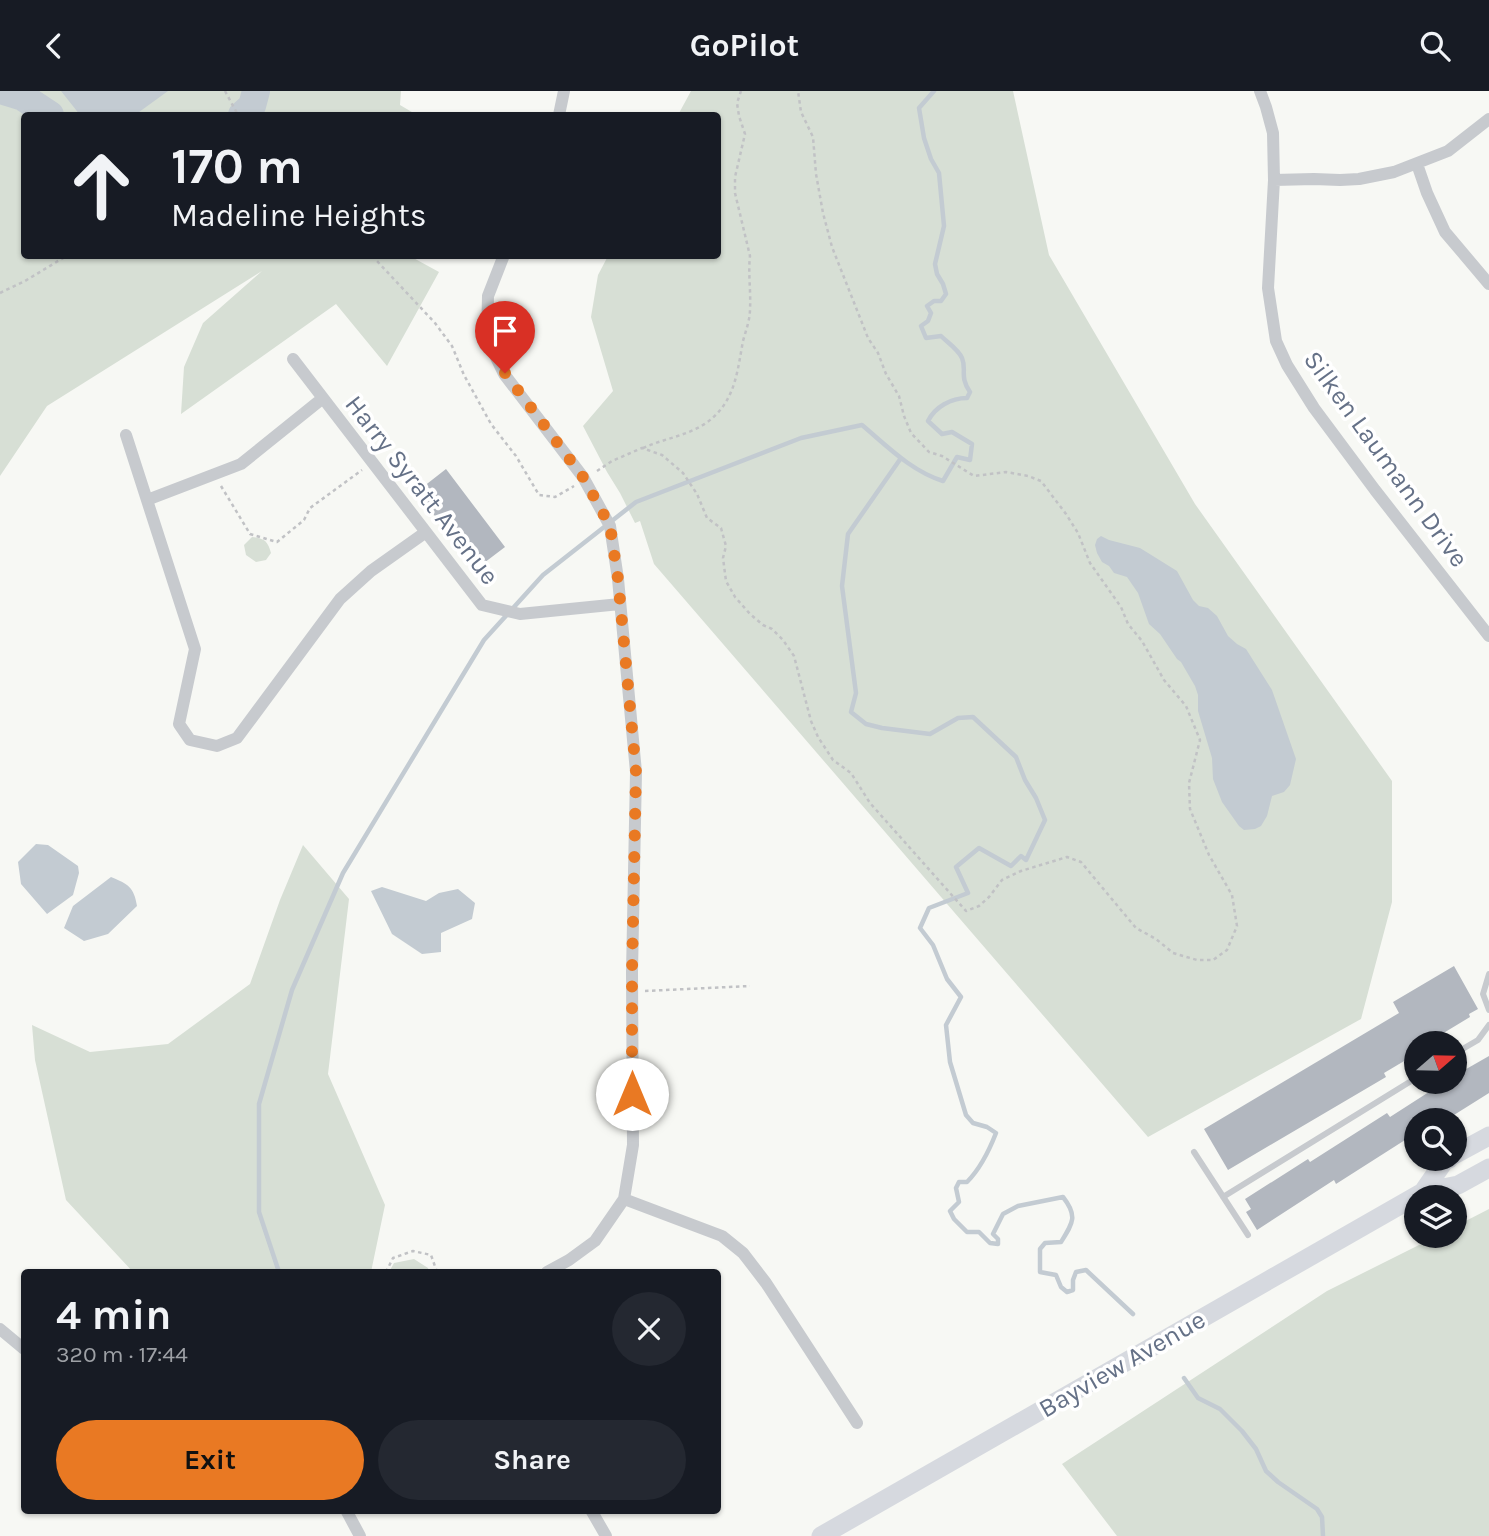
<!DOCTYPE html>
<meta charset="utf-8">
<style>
:root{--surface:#171b24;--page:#242831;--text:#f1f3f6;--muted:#9ea1a6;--accent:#e97923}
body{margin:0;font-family:Karla,sans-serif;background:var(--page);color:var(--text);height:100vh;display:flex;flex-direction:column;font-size:26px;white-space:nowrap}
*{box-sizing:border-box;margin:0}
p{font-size:23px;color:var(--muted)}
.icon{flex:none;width:38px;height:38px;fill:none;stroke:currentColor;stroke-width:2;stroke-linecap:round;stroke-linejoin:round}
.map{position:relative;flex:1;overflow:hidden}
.side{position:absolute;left:21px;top:1178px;width:700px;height:245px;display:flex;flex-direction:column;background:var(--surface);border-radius:7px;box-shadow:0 2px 5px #0004}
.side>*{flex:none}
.hud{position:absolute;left:21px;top:21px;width:700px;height:147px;border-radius:7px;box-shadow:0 2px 5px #0004;background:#171b24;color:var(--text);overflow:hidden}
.needle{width:46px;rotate:70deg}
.controls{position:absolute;left:1404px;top:940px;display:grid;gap:14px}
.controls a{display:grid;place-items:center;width:63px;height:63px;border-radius:50%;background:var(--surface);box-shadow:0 2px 5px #0004;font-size:35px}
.pin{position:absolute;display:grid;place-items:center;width:60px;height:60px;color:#fff;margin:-72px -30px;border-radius:50% 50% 50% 0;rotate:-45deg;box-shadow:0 0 7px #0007}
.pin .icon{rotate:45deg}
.me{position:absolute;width:77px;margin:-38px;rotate:0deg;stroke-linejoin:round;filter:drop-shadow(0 0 5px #0008)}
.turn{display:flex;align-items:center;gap:24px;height:147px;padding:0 35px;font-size:32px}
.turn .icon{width:91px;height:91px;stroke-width:2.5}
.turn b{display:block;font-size:49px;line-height:60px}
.round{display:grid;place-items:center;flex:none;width:74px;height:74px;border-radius:37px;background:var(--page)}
.summary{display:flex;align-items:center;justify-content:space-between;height:119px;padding:0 35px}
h1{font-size:42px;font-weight:700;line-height:52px}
.button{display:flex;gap:14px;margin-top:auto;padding:14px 35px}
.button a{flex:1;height:80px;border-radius:42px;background:var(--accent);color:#111;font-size:28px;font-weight:700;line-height:80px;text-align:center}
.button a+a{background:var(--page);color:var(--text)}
header{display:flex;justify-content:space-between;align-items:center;height:91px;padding:0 35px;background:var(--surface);font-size:32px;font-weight:700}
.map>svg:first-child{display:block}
.green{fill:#d7dfd5}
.water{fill:#c3cbd2}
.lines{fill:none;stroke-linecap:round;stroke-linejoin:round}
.stream{stroke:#c3cbd2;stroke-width:4.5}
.river{stroke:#c3cbd2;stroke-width:28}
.building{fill:#b2b7bf}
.path{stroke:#c1c2c5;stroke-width:2.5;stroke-dasharray:3.5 3.5;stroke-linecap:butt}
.service{stroke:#c7cace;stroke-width:6}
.minor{stroke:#c7cace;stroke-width:12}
.primary{stroke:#d6d9df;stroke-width:19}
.route{stroke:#e97923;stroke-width:12;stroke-dasharray:0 21.6}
.labels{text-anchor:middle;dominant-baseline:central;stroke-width:7;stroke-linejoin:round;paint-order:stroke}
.street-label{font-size:26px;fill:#657187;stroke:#fff}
</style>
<header><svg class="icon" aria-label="back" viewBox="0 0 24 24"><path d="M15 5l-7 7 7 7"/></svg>GoPilot<svg class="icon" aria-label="search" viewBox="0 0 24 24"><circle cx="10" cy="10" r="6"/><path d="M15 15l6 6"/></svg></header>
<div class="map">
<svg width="1489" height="1445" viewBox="0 0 1489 1445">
<rect width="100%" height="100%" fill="#f7f8f4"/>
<path class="green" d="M0 0H401L400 14 417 24H24V164H408L439 181 387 275 336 213 181 323 184 276 203 232 262 180 47 315 0 385Z
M691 0H1013L1049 164 1195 413 1392 690V811L1361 928 1148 1046 654 473 640 430 635 432 620 402 607 381 583 335 613 300 591 226 598 184 608 165 718 164V24H678Z
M252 446C264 447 268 450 271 462L266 469 256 471 246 464 244 454Z
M303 754 349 808 328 983 385 1114 371 1181H133L66 1109 35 969 32 934 90 961 168 953 250 893 280 809Z
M1489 1118V1445H1117L1062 1373 1327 1200 1437 1145 1454 1144V1136Z
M414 1168 428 1177 429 1181H389L394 1172Z"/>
<path class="water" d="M61 0H168L135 24H80Z
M1101 445 1109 449 1140 457 1177 480 1193 509 1199 515 1208 517 1217 525 1228 545 1237 553 1246 558 1272 599 1296 668 1290 694 1284 701 1272 705 1267 725 1261 735 1255 738 1244 739 1239 735 1222 711 1213 688 1212 667 1198 620V604L1195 595 1181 571 1177 568 1160 543 1149 533 1138 502 1127 486 1114 482 1109 475 1102 471 1097 462 1095 454 1097 448Z
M36 753 48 754 78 775 79 782 73 804 47 823 21 793 18 771Z
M111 786C128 793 134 796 137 815L108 843 84 850 64 837 73 815Z
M382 796 426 810 439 802 458 798 475 812 472 828 441 842V861L422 863 392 843 371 800Z"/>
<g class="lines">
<path class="stream" d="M901 367 848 443 842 495 856 602 851 621 866 633 882 637 930 643 958 627 973 626 1016 666 1025 689 1036 707 1045 729 1026 769 1021 765 1011 775 979 757 956 776 968 802 929 817 920 837 933 854 947 888 961 906 946 934 950 971 966 1024 973 1032 987 1036 996 1042C989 1060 981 1077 967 1091H959L956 1097 959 1111 950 1120 954 1128 967 1141H979L990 1152 998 1153V1148L993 1143 1003 1123 1018 1115 1063 1106C1078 1125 1073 1132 1061 1151L1045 1152 1040 1158V1181L1056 1184 1061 1196 1067 1201 1073 1199V1189L1076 1181 1086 1179 1133 1223
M279 1181 259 1121V1013L292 899 343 782 484 549 543 484 636 411 801 347 862 334C887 355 911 380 943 390L957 366 970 369 972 353 952 341 942 343 928 330C935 316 951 307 967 307L970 301C959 285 967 279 962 267 958 258 948 252 941 245L926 247 921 235 928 230 931 222 927 215 934 210H941L946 203 943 193 937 183 935 173 944 135 939 82 931 68 924 47 919 17 934 0
M1184 1287 1198 1307 1220 1318 1242 1340 1256 1358 1266 1380 1278 1391 1317 1418 1322 1426 1323 1445"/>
<path class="river" d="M4 0 23 6 50 24
M242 24 252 15 256 0"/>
</g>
<path class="building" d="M446 378 505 456 476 478 424 411 422 413 414 403Z
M1454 875 1478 918 1469 923 1470 926 1427 952H1416V963L1384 982 1386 986 1228 1079 1204 1038 1399 922 1393 911Z
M1489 965V1002L1446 1029H1416V1042L1336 1093 1334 1089 1257 1139 1246 1121 1251 1118 1245 1108 1308 1068 1310 1071 1387 1022 1390 1026 1446 990H1454V985Z"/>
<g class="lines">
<path class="path" d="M225 0 238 24
M374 164 376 169 435 232 452 255 464 284 491 333 516 365 539 404 555 406 574 395
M0 202 25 190 68 164
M643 357C663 348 685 345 703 334 735 314 737 282 743 250 746 239 750 229 750 218 751 200 748 182 750 165L735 102V86L745 43 739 25 737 12 741 0
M597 380 612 370 642 357 662 364 683 382 697 403 707 427 721 437 726 455 723 467 726 490 735 506 750 523 763 534 772 538 783 549 794 565 811 630 818 646 833 669 851 682 870 712 966 820 979 815 989 806 1002 789 1021 780 1067 766 1081 771 1136 837 1156 848 1173 862 1197 869H1213L1227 859 1237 835 1232 804 1209 764 1190 718 1189 692 1200 649 1186 615 1164 589 1142 550 1128 533 1121 516 1090 472 1078 442 1066 423 1041 390 1028 385 1006 381 974 385 942 365 929 361 911 342 904 325 899 305 886 283 878 262 868 247 832 156 823 122 816 83 813 46 801 21 798 0
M221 395 250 443 277 451 304 429 310 417 362 379
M645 900 750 895
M386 1181 393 1167 413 1160 431 1164 437 1181"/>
<path class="service" d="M1489 883 1483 903 1489 919
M1454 963 1478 949 1489 934
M1194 1061 1248 1144
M1223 1106 1416 987"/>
<path class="minor" d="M1260 0 1266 16 1273 42 1274 89 1268 197 1276 250 1287 274 1314 317 1375 399 1489 545
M559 24 564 0
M1417 73 1427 102 1445 141 1489 193
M1274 89 1314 88 1340 89 1359 88 1394 81 1448 60 1489 28
M504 164 488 205 487 248 504 283 583 386 610 435 618 488 636 681 632 881 633 1054 624 1108 595 1150 569 1169 547 1181
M293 268 482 514 520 523 620 513
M126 344 195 558 179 633 190 649 217 655 237 647 340 508 371 480 426 441
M147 409 241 373 323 307
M624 1108 722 1145 743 1162 766 1192 857 1332
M0 1238 24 1258
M346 1419 360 1445
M591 1419 606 1445"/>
<path class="primary" d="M1454 1064 1489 1045
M1423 1101 1445 1069 1449 1068
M821 1445 1423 1101 1458 1094 1489 1077"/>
</g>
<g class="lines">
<path class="route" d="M505 282 583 386 610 435 618 488 636 681 632 881V1003"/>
</g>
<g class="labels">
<g class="street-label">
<text transform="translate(1386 368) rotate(54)">Silken Laumann Drive</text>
<text transform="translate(422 399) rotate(52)">Harry Syratt Avenue</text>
<text transform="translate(1122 1273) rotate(-30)">Bayview Avenue</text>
</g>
</g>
</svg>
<div class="controls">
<a><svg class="needle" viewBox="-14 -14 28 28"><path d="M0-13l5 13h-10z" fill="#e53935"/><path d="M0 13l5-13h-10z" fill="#9ea1a6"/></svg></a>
<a><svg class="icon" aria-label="search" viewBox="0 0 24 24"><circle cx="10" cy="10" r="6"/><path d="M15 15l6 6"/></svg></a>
<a><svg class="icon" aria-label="layers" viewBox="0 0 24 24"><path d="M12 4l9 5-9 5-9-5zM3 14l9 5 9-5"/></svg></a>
</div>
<div class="pin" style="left:505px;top:282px;background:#d93025"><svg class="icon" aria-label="arrive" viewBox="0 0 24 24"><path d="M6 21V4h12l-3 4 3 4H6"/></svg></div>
<svg class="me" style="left:632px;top:1003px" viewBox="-20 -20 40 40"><circle r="19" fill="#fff"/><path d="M0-13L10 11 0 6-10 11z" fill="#e97923"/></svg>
<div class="hud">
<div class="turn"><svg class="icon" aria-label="ahead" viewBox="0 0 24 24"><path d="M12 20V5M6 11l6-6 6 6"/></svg><div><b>170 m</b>Madeline Heights</div></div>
</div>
<section class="side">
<div class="summary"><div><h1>4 min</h1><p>320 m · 17:44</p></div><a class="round"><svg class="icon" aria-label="close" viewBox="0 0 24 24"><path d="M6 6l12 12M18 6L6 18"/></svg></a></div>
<div class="button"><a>Exit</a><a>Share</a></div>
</section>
</div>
